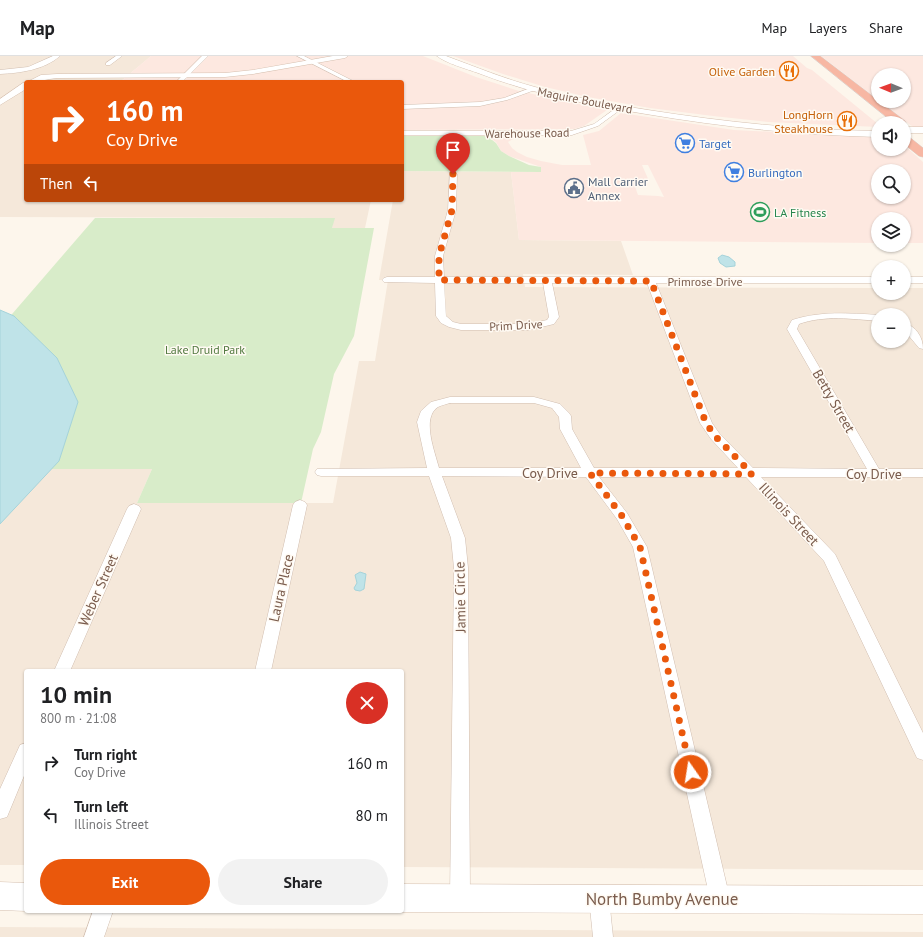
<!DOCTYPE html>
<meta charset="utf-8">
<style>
:root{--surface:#fff;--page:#f2f2f2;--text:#202124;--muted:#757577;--line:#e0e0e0;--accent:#ea580c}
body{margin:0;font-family:"PT Sans",sans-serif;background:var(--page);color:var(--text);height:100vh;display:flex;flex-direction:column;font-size:15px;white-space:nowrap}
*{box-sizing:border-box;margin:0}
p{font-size:13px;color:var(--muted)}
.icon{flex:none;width:22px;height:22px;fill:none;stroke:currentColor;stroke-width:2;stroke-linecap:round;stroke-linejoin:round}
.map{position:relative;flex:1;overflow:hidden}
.details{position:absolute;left:24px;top:613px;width:380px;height:244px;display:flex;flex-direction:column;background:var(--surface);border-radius:4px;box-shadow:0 1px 3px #0004}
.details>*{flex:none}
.top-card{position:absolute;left:24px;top:24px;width:380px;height:122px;border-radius:4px;box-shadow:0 1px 3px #0004;background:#ea580c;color:#fff;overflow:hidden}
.needle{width:26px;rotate:271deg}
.controls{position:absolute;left:871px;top:12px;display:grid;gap:8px}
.controls a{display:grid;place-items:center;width:40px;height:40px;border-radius:50%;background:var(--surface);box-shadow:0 1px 3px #0004;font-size:20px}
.pin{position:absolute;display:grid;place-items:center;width:34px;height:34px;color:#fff;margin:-41px -17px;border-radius:50% 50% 50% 0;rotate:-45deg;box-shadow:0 0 4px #0007}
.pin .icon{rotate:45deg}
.me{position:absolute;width:44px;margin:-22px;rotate:347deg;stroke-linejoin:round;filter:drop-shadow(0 0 3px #0008)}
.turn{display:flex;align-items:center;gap:14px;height:84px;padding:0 16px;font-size:18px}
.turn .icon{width:52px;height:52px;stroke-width:2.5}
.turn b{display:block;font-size:28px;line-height:34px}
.then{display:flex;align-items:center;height:38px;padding:0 16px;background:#0003;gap:8px;font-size:15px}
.round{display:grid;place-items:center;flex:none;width:42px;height:42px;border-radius:21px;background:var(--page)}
.head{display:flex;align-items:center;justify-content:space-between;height:68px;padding:0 16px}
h1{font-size:24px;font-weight:700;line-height:30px}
.action{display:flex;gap:8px;margin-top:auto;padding:8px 16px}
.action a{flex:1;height:46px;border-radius:24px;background:var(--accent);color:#fff;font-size:16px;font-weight:700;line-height:46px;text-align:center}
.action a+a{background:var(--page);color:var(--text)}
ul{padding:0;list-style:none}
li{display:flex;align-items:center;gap:12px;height:52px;padding:0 16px}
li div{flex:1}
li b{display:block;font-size:15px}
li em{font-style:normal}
header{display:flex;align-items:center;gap:24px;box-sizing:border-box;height:56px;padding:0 20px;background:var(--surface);border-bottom:1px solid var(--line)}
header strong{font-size:19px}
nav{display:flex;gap:22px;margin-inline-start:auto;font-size:14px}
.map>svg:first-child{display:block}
.residential{fill:#f5e8da;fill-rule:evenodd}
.commercial{fill:#fde8e0;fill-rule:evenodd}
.green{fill:#d8ecc9}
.water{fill:#bfe3e8;stroke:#a5d3da}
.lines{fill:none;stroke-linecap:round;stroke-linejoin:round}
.street-casing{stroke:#d1beb0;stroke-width:1}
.secondary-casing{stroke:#d6c0b0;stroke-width:1}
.highway-casing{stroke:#dad1cd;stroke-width:1}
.street{fill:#fff;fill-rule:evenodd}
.secondary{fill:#fff;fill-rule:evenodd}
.highway{fill:#f7b7a3;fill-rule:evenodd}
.route{stroke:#ea580c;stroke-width:7;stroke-dasharray:0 12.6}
.labels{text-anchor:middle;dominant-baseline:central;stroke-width:3;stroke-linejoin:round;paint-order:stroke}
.far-food-label{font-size:12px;fill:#c56008;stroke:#fffaf3;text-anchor:end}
.far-street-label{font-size:12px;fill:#7a5c4d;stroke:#fffaf3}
.far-shop-label{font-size:12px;fill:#366cbe;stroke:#fffaf3;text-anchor:start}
.far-service-label{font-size:12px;fill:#4e5e75;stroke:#fffaf3;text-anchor:start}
.far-leisure-label{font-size:12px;fill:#27864d;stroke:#fffaf3;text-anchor:start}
.far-park-label{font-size:12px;fill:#537a41;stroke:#fffaf3}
.street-label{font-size:14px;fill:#7a5c4d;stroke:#fffaf3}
.near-street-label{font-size:17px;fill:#7a5c4d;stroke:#fffaf3}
</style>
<header>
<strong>Map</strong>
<nav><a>Map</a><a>Layers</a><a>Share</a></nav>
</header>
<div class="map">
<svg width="923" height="881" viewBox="0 0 923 881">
<rect width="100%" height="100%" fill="#fdf6ec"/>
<path class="residential" d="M0 0H151L120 26H26V144H371L365 172H332L334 162 0 161Z
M402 115 511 116 519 184 621 185 633 219 523 218 525 231 878 232V237H904V232H923V814L402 811V615H26V809H0V413H152L137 447H333L359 305H375L388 224H379L393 144H402ZM878 259H904V285H878Z
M0 871 923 876V881H0Z"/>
<path class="commercial" d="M151 0H423L476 21 519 35 607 54 584 70 574 73 402 74V26H120Z
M453 0H793L807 12 812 14 878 68V71L768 66 713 60 650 52 588 41 545 31 503 18Z
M821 0H923V71H913L879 45H904V19H878V44Z
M621 57 734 74 878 81V93H904V89L923 106V187H904V163H878V187L519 184 511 116H541V111L509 100 501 95 496 86 487 80H518L508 86 512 92 517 96 527 101 541 105 562 109H591L583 79 599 75ZM642 109H648L664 141 658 140 638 139 633 125H649ZM878 115H904V141H878Z"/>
<path class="green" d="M403 80H487L496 87 501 95 509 100 529 109 541 111V116L402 115Z
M95 162H335L332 172H374L354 280 334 318 321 376 313 393 301 447H137L152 413H0V272Z"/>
<path class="water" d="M722 199 729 201 735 206V210L726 211 720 207 718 202Z
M0 254 14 260 57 302 78 346 59 405 0 468Z
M360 516 366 518 364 533 360 535 355 534 354 532 357 527 355 519Z"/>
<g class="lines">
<defs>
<path id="street" d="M53 0H60C44 14 20 17 0 18V14L28 11Z
M116 0H122L110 9H106V7Z
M202 0H208L182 26H176Z
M297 0H304L355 26H348Z
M533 31 535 32V34L507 44 480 50 402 53V49L480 46 504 42Z
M619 50 624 51 598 70 572 79H402V75H571L594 68Z
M450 116H453L457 118 456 154 443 200 444 221H878V227H656L712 367 719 377 753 412 867 413 787 273 792 264C820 255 849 257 878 259V265C852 263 824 259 799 268L797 273 879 413H923V421H761L835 498 923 677V704L917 702 824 505 746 421H599L627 457 647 491 730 843 727 850 720 853 713 850 710 843 633 491 617 463 586 421 442 420 465 482 468 512 470 843 467 850 460 853 453 850 450 843 454 512 451 482 429 420H321L317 419 315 416 317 413 427 412 417 366 421 355 431 346 450 341H534L560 348 569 357 571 360 572 373 594 412H738L711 383 700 367 647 227H552L559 261 554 268 529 274H461L449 271 441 267 436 260 435 227 384 226 382 224 384 222 387 221H435V200L448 154ZM444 227H543L549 261 547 264 529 268H461L453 266 446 260ZM450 347H534L552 352 559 361 560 373 581 412H439C435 396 421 362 438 351 442 349 447 348 450 347Z
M904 221H923V227H904Z
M904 267C916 270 923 281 923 293L919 292 904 274Z
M300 444 305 446 307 449 271 615H255L293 449 295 446Z
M134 448 139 450 141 453 70 615H54L127 453 129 450Z
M26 687V715L7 761 0 763V733L20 689Z
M599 832 606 835 609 842 613 881H593L589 842 592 835Z
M93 855H113L104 881H84Z"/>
<path id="secondary" d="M333 0H348L345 2 253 18 225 21 57 22C47 23 38 26 27 26L41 19 57 18 225 17 253 14Z
M437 0H446C476 11 505 23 535 31 572 41 610 48 648 54 724 66 801 74 878 75V81C800 79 723 71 646 58 589 49 532 38 478 17 467 13 445 7 437 0Z
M23 27H26V33L0 49V43Z
M904 71H923V77H904Z
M0 826 26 827V855L0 854Z
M402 828 923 830V858L402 856 399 855H402Z"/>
<path id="highway" d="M811 0H820L905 65 906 67 905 69 904 67H894Z
M904 79 908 80 923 92V101L919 100 904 88Z"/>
</defs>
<use href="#street" class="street-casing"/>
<use href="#secondary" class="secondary-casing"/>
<use href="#highway" class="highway-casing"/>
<use href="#street" class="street"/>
<use href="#secondary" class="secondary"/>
<use href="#highway" class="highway"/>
</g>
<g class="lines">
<path class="route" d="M453 118 452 154 439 200V224L651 225 706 367 715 380 752 418 590 417 622 460 640 491 691 716"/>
</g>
<defs>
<symbol id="restaurant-ring" viewBox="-11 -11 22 22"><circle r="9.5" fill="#fffaf3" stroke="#e8710a" stroke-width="1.5"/><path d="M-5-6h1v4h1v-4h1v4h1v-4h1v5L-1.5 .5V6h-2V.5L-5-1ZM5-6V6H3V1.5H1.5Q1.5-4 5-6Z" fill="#e8710a"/></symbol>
<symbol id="supermarket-ring" viewBox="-11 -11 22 22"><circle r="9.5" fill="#fffaf3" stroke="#3f7fe0" stroke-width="1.5"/><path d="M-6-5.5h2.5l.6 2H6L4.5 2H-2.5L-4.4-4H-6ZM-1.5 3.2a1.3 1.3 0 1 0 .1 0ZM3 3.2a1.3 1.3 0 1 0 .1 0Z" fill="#3f7fe0"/></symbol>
<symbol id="civic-ring" viewBox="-11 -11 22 22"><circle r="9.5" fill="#fffaf3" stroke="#5c6f8a" stroke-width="1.5"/><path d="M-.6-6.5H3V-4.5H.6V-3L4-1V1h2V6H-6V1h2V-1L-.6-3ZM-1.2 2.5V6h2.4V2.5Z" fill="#5c6f8a"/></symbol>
<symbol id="stadium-ring" viewBox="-11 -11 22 22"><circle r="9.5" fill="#fffaf3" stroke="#2e9e5b" stroke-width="1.5"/><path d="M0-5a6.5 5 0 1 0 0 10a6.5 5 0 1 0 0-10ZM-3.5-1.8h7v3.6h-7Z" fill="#2e9e5b"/></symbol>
</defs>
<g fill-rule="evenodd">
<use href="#restaurant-ring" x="778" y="4" width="22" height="22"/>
<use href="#restaurant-ring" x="836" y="54" width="22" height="22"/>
<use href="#supermarket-ring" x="674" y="76" width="22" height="22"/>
<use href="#supermarket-ring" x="723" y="105" width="22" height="22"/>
<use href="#civic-ring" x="563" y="121" width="22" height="22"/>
<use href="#stadium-ring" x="749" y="145" width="22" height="22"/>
</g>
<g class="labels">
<g class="far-food-label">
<text x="775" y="15">Olive Garden</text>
<text x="833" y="58">LongHorn<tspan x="833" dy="14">Steakhouse</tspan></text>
</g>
<g class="far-street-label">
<text transform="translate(585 44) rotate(11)">Maguire Boulevard</text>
<text transform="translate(527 77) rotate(-1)">Warehouse Road</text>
<text x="705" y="225">Primrose Drive</text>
<text transform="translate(516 269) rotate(-3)">Prim Drive</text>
</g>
<g class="far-shop-label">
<text x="699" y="87">Target</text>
<text x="748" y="116">Burlington</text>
</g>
<g class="far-service-label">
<text x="588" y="125">Mall Carrier<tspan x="588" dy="14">Annex</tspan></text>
</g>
<g class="far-leisure-label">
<text x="774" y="156">LA Fitness</text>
</g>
<g class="far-park-label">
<text x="205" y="293">Lake Druid Park</text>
</g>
<g class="street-label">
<text transform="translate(834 345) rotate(60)">Betty Street</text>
<text x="550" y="417">Coy Drive</text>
<text x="874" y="418">Coy Drive</text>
<text transform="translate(789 458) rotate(47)">Illinois Street</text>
<text transform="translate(281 532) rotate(-77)">Laura Place</text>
<text transform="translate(98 534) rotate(-66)">Weber Street</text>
<text transform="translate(460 541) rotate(-91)">Jamie Circle</text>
</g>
<g class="near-street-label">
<text x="662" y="843">North Bumby Avenue</text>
</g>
</g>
</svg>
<div class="controls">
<a><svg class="needle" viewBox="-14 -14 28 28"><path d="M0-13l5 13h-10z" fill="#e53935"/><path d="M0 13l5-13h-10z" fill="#757577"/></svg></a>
<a><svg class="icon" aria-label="sound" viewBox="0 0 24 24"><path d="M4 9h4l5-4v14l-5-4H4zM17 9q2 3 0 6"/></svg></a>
<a><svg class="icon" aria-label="search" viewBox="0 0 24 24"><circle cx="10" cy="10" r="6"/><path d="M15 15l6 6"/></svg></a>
<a><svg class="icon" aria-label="layers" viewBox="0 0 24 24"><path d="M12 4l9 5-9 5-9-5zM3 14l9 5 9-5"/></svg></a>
<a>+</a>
<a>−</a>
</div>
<div class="pin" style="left:453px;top:118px;background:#d93025"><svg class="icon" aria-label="arrive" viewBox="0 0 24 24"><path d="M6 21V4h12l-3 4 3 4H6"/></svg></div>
<svg class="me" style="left:691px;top:716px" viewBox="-20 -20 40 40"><circle r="17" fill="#ea580c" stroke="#fff" stroke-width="3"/><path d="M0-11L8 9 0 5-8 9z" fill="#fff"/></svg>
<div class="top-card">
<div class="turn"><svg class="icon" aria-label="right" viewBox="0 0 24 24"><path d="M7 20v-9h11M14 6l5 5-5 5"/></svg><div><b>160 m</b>Coy Drive</div></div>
<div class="then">Then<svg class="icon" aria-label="left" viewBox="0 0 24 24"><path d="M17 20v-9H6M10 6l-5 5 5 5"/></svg></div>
</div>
<section class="details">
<div class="head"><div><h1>10 min</h1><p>800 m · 21:08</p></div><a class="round" style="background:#d93025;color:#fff"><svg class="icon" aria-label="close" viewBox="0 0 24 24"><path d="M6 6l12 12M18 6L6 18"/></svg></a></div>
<ul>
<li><svg class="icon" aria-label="right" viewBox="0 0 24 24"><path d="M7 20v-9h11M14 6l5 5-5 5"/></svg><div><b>Turn right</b><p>Coy Drive</p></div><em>160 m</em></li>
<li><svg class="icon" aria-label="left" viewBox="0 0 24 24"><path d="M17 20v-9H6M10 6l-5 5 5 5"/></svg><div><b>Turn left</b><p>Illinois Street</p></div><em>80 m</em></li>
</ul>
<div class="action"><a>Exit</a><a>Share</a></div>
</section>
</div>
